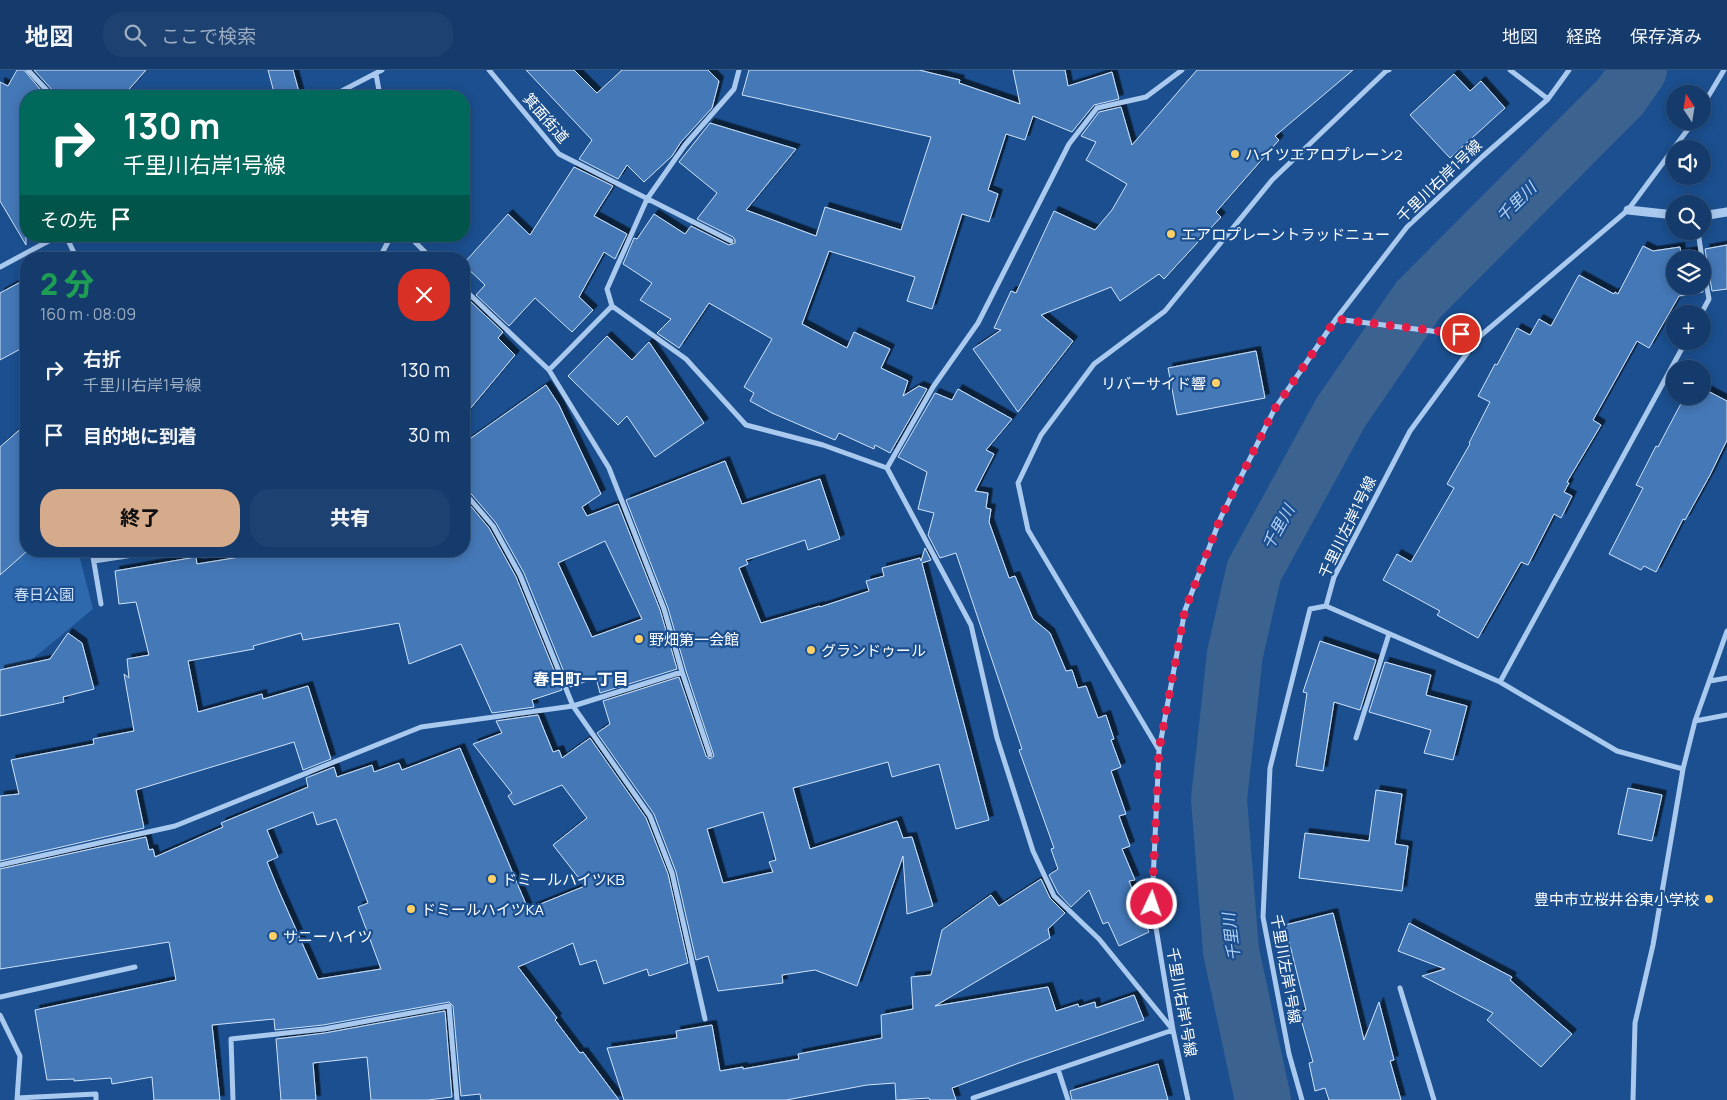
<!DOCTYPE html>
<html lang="ja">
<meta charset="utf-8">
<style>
:root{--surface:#143b6b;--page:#1d4271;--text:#f1f3f6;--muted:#9dadc1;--line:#33557e;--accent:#d6ab8b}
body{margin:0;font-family:Manrope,"Noto Sans JP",sans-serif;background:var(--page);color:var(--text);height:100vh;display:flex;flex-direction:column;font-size:19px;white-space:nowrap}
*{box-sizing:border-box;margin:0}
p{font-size:16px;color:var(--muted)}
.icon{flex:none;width:28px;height:28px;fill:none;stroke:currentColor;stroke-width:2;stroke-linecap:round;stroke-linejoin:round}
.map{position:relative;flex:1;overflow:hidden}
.details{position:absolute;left:20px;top:182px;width:450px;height:305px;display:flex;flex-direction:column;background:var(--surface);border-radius:20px;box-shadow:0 2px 12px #0003,0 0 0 1px var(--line)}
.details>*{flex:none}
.guide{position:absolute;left:20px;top:20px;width:450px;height:152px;border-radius:20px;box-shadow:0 2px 12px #0003,0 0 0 1px var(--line);background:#00695c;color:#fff;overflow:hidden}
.needle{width:32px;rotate:348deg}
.buttons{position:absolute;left:1666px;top:15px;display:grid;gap:10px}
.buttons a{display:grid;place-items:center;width:45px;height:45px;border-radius:50%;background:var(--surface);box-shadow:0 2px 12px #0003,0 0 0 1px var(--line);font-size:25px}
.pin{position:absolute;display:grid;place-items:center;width:42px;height:42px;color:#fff;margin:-21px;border:2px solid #fff;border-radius:50%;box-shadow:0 1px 5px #0007}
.me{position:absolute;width:55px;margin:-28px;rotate:3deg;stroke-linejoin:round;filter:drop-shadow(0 0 4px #0008)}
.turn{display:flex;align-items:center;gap:18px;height:105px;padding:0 20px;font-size:22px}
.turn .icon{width:65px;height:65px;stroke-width:2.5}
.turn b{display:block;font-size:35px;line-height:42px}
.then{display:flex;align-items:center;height:48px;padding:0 20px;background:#0003;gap:10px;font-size:19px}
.round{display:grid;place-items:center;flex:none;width:52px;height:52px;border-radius:20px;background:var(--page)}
.overview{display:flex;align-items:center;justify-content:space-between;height:85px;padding:0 20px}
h1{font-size:30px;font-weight:800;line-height:38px;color:#1e9e55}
.cta{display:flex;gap:10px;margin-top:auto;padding:10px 20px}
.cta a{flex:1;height:58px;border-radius:20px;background:var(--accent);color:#111;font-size:20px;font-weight:800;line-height:58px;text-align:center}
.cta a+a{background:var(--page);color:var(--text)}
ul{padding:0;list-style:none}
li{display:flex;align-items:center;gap:15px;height:65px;padding:0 20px}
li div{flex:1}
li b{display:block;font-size:19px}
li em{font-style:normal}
header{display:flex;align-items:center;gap:30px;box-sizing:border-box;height:70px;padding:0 25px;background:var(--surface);border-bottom:1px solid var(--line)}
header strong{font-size:24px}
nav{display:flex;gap:28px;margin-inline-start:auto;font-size:18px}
.search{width:350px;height:45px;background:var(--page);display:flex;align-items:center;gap:12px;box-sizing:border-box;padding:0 18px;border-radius:20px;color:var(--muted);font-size:19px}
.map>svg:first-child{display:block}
.green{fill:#2e69ad}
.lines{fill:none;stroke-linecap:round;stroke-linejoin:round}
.river{stroke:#3c6290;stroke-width:56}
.building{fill:#4478b7;stroke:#cfe3fa;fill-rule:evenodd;filter:url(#shadow)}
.minor{stroke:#a9c9ee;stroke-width:5}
.tertiary{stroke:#a9c9ee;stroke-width:9}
.route{stroke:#e11d48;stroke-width:9;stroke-dasharray:0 16.2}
.poi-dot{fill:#ffd166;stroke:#1b4f8f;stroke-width:2}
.labels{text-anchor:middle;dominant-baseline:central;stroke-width:4.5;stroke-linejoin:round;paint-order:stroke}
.street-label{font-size:15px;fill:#fff;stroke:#1b4f8f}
.poi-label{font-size:15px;fill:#fff;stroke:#1b4f8f;text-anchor:start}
.park-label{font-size:15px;fill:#cfe3fa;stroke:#1b4f8f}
.water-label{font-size:16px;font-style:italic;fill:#b5d3f5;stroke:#1b4f8f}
.neighbourhood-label{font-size:16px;font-weight:bold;fill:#fff;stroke:#1b4f8f}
</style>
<header>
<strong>地図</strong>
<div class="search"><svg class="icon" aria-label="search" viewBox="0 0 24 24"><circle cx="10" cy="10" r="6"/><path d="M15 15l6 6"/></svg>ここで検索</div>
<nav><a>地図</a><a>経路</a><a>保存済み</a></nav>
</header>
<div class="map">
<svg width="1727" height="1030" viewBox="0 0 1727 1030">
<defs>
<filter id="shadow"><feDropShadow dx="4.5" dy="-4.5" stdDeviation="0" flood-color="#0009"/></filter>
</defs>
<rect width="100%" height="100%" fill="#1b4f8f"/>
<path class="green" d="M26 476V481H78L93 539 0 616V500Z"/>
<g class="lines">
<path class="river" d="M1263 1030 1231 881 1219 729 1235 584 1254 501 1341 342 1418 230 1621 26 1639 0"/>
</g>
<path class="building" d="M17 0H24L46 26H26V65L22 74 26 80V175L0 131V12L8 16Z
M34 0H146L123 26H56L55 23Z
M268 0H293L300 26H275Z
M526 0H574L597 23 622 0H708L719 11 712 38 681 72 672 86 644 112 627 95 618 109 579 89 592 70Z
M749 0H919L960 10 959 13 1020 34 1013 0H1065L1068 16 1112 2 1119 29 1094 35 1072 62 1033 46 1025 70 1006 64 988 120 998 124 989 152 962 144 932 239 907 231 915 207 829 181 802 254 847 278 854 262 890 279 881 298 908 311 903 326 919 316 927 319 890 383 875 375 874 379 839 363 835 370 772 343 750 331 754 323 744 317 772 269 709 233 679 278 657 263 671 249 640 230 652 213 623 194 634 168 637 169 654 144 685 164 691 156 729 175 735 173V170L733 167 697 149 717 123 679 92 710 53 796 79 746 140 816 166 825 137 901 160 931 67 742 25Z
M1197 0H1353L1275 66 1279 70 1216 142 1221 147 1164 209 1159 204 1120 231 1111 217 1041 245 1073 271 1018 342 973 279 1001 260 994 258 1011 221 1016 223 1054 141 1095 160 1112 140 1127 114 1086 90 1096 72 1081 66 1099 42 1121 37 1132 75Z
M1454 4 1470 21 1481 11 1505 38 1450 88 1410 45Z
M574 97 613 116 594 146 627 164 615 189 604 182 579 227 593 240 572 262 535 228 509 256 476 225 485 215 464 195V193L508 144 530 165Z
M1727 175V219L1712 221 1705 179Z
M1643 176 1653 181 1680 177 1681 183 1696 181 1698 189H1675V216H1702L1703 222 1679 226 1649 278 1637 271 1593 350 1601 355 1567 412 1569 413 1564 422 1572 426 1561 448 1554 444 1528 495 1521 492 1478 568 1437 545 1440 541 1383 510 1397 484 1411 492 1454 418 1447 414 1470 374 1469 373 1490 332 1478 326 1495 294 1497 295 1517 258 1530 265 1539 249 1551 256 1579 205 1614 224 1615 222 1618 224Z
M26 209V276L0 290V223Z
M470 231 503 262 498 268 515 285 464 346V238Z
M607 266 632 290 649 272 704 353 655 387 627 346 618 355 568 306Z
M1256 281 1265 328 1177 345 1168 298Z
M546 315 559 335 601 424 582 437 587 446 618 434 660 540 677 599 600 623 596 608 570 617 524 503 496 453 467 419 464 418V373ZM605 471 642 549 592 567 558 493Z
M1702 318 1727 331V370L1710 405 1685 450 1683 449 1656 502 1644 496 1641 500 1609 484 1643 418 1636 415 1656 376 1658 377 1685 326H1702Z
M958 319 1012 349 986 380 994 384 975 421 988 423 986 438 991 439 989 452 1009 508 1015 506 1033 549 1050 563 1066 601 1072 600 1078 618 1086 616 1098 648 1106 645 1114 669 1111 670 1121 697 1111 701 1126 744 1119 746 1130 776 1122 779 1135 810 1129 811 1149 862 1119 876 1108 852 1103 854 1089 820 1071 837 1058 823 1049 805 1058 799 1051 779 1054 778 1019 680 1022 679 956 483 940 488 928 465 934 443 918 439 927 402 898 387 935 323 952 330Z
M26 354V482L0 505V377Z
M725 391 742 434 820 409 840 469 808 480 805 470 746 490 748 494 739 498 761 553 820 536V537L869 521 866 511 884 506 882 498 920 488 921 491 925 478 931 490 922 493 989 750 956 759 939 694 892 707 888 692 793 718 810 779 897 751 903 768 912 767 933 836 907 844 903 786 857 916 815 900 782 905 783 913 718 921 708 886 696 890 676 802 654 744 597 663 610 654 603 631 679 607 706 686 710 689 714 686 686 601 668 538 626 430ZM763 742 776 790 769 792 773 802 723 813 707 759Z
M464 428 489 458 516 507 562 620 532 630 534 637 492 643 461 574 409 594 399 553 303 570 301 563 253 576 254 579 188 591 198 642 262 624 263 629 308 616 331 689 303 700 294 672 136 720 144 758 0 791V726L19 724 11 690 94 674 93 669 134 661 124 604 129 608 127 589 149 585 136 532 119 534 115 501 196 487 197 494 246 486 245 481H464Z
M68 563 82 573 94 619 63 627 64 632 0 646V600L50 589Z
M1320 571 1376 590 1360 640 1334 632 1323 701 1296 696 1307 623 1303 622Z
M1385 592 1431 605 1426 625 1467 636 1453 690 1424 683 1431 660 1369 642Z
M538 645 553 682 559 680 562 688 590 668 646 748 668 804 688 893 649 906 647 899 604 914 596 890 580 895 573 873 518 897 557 948 555 950 580 983 583 982 619 1030H481L480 1024 461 1026 453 936 449 932 323 955 275 960 274 949 212 955 220 1030H154L152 1007 112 1014 111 1008 74 1011V1009L47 1010 35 940 176 910 169 872 0 899V799L146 767 149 780 153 779 155 787 223 757 221 753 308 717 306 708 334 697 337 707 372 695 374 702 399 693 402 700 460 678 528 839 585 816 553 775 587 748 562 715 514 735 508 726 512 723 473 674 502 663 496 651ZM313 742 317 755 336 749 368 833 358 837 381 899 318 909 278 819 267 792 278 787 267 760Z
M1628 718 1662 725 1652 771 1618 764Z
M1376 720 1402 724 1395 774 1408 776 1402 821 1299 808 1305 763 1369 771Z
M1041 809 1050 828 1065 843 1048 859 1050 868 935 936 1048 917 1056 941 1078 934 1079 937 1095 932 1096 938 1134 925 1144 950 1019 993 952 1018 956 1030H930L929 1028 896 1030 895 1013 867 1015 786 1030H624L607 978 677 968 676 961 712 955 720 1001 743 997V999L799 989 798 984 882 968 881 945 913 939 911 907 931 905 942 860 991 825 999 836Z
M1333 843 1364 970 1379 932 1394 990 1390 991 1401 1030H1329L1325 1018 1315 1021 1309 993 1313 992 1299 942 1306 940 1285 855Z
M1409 853 1512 907 1510 910 1572 964 1541 997 1487 950 1493 943 1422 906 1445 899 1398 881Z
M445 941 452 1027 428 1030H371L367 987 313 993 316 1030H281L276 969 325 963Z
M1158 994 1168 1030H1072L1070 1021Z"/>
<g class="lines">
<path class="minor" d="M28 0 52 26
M489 0 559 84 731 171
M1510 0 1548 29
M376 4 380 26
M332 26 382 0
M1702 37 1724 0
M1698 161 1702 189
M66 166 77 189
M409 166 432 189
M379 189 391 166
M0 197 58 166
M464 219 549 300 609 398 664 539 682 602 710 685
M612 236 686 289 746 355 823 375 887 398 971 555 997 668 1033 781 1054 826 1099 869 1173 960 973 1028
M1701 244 1709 229 1702 191
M1336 249 1479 267
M549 300 612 236 607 219 647 129 685 75 734 19 739 0
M887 398 933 317 978 253 1069 74 1097 38 1146 27 1182 0
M464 422 493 456 520 505 573 636 650 746 672 803 705 949
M92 481 101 534
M94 491 159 481
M1326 536 1334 507 1410 361 1479 267 1628 140 1694 51
M1326 536 1500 612 1617 681 1683 699
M1710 611 1727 608
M1500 612 1686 271
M1695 651 1727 645
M1356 668 1389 564
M1159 680 1028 460 1018 413 1041 365 1094 294 1165 241 1272 110 1386 1 1389 0
M0 795 175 756 421 657 573 636 682 602
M1400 918 1434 1030
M0 927 135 897
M0 945 20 986 17 1030
M1058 999 1068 1030
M17 1028 96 1024V1030
M233 1030 231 969 324 959 449 936 457 1030
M1188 1030 1173 960 1152 834 1159 680 1185 540 1221 447 1274 340 1336 249 1407 157 1482 87 1548 29 1569 0
M1302 1030 1289 984 1263 847 1270 698 1310 539 1326 536
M1633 1030 1635 953 1653 875 1683 699 1695 651 1727 561"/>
<path class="tertiary" d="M1628 140 1675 145
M1702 146 1727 142"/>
</g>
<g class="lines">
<path class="route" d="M1152 834 1159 680 1185 540 1221 447 1274 340 1336 249 1461 264"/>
</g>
<g class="poi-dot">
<circle cx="1235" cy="84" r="5"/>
<circle cx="1171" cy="164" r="5"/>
<circle cx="1216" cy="313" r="5"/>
<circle cx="639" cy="569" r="5"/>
<circle cx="811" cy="580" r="5"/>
<circle cx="492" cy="809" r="5"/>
<circle cx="1709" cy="829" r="5"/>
<circle cx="411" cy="839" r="5"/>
<circle cx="273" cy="866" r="5"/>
</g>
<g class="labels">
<g class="street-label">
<text transform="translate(546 48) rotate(49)">箕面街道</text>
<text transform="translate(1439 111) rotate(-44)">千里川右岸1号線</text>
<text transform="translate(1347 457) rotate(-64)">千里川左岸1号線</text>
<text transform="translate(1286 899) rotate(80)">千里川左岸1号線</text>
<text transform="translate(1182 932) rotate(80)">千里川右岸1号線</text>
</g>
<g class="poi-label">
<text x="1245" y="84">ハイツエアロプレーン2</text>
<text x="1181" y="164">エアロプレーントラッドニュー</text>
<text x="1206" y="313" text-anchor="end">リバーサイド響</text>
<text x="649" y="569">野畑第一会館</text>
<text x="821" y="580">グランドゥール</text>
<text x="502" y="809">ドミールハイツKB</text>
<text x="1699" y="829" text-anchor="end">豊中市立桜井谷東小学校</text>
<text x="421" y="839">ドミールハイツKA</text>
<text x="283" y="866">サニーハイツ</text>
</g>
<g class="park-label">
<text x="44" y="524">春日公園</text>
</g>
<g class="water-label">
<text transform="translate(1516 132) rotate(-45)">千里川</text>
<text transform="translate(1278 457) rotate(-61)">千里川</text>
<text transform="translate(1231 867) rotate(-97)">千里川</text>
</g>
<g class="neighbourhood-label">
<text x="581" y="609">春日町一丁目</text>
</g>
</g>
</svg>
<div class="buttons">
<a><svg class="needle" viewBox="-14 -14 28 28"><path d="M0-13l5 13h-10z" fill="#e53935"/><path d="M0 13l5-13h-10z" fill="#9dadc1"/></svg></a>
<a><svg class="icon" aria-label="sound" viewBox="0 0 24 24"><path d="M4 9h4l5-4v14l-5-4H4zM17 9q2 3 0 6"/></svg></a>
<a><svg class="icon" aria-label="search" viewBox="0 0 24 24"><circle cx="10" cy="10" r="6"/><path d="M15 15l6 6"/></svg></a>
<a><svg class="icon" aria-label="layers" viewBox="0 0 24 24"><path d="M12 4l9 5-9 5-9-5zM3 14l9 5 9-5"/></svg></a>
<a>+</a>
<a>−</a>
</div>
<div class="pin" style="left:1461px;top:264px;background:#d93025"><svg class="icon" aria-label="arrive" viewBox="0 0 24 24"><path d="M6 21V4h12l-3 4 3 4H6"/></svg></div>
<svg class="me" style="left:1152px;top:834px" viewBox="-20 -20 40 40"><circle r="17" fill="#e11d48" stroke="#fff" stroke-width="3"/><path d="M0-11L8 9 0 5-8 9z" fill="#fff"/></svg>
<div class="guide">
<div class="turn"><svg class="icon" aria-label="right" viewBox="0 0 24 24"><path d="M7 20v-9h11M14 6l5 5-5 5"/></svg><div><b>130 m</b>千里川右岸1号線</div></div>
<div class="then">その先<svg class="icon" aria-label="arrive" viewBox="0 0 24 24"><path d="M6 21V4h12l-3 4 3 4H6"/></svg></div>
</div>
<section class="details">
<div class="overview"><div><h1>2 分</h1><p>160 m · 08:09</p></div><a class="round" style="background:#d93025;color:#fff"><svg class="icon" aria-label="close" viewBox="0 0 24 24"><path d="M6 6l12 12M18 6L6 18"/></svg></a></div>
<ul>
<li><svg class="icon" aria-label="right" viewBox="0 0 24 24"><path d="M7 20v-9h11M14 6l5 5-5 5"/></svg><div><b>右折</b><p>千里川右岸1号線</p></div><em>130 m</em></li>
<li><svg class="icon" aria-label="arrive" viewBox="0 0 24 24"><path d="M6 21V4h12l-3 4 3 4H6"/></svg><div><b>目的地に到着</b></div><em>30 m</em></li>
</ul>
<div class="cta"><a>終了</a><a>共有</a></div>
</section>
</div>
